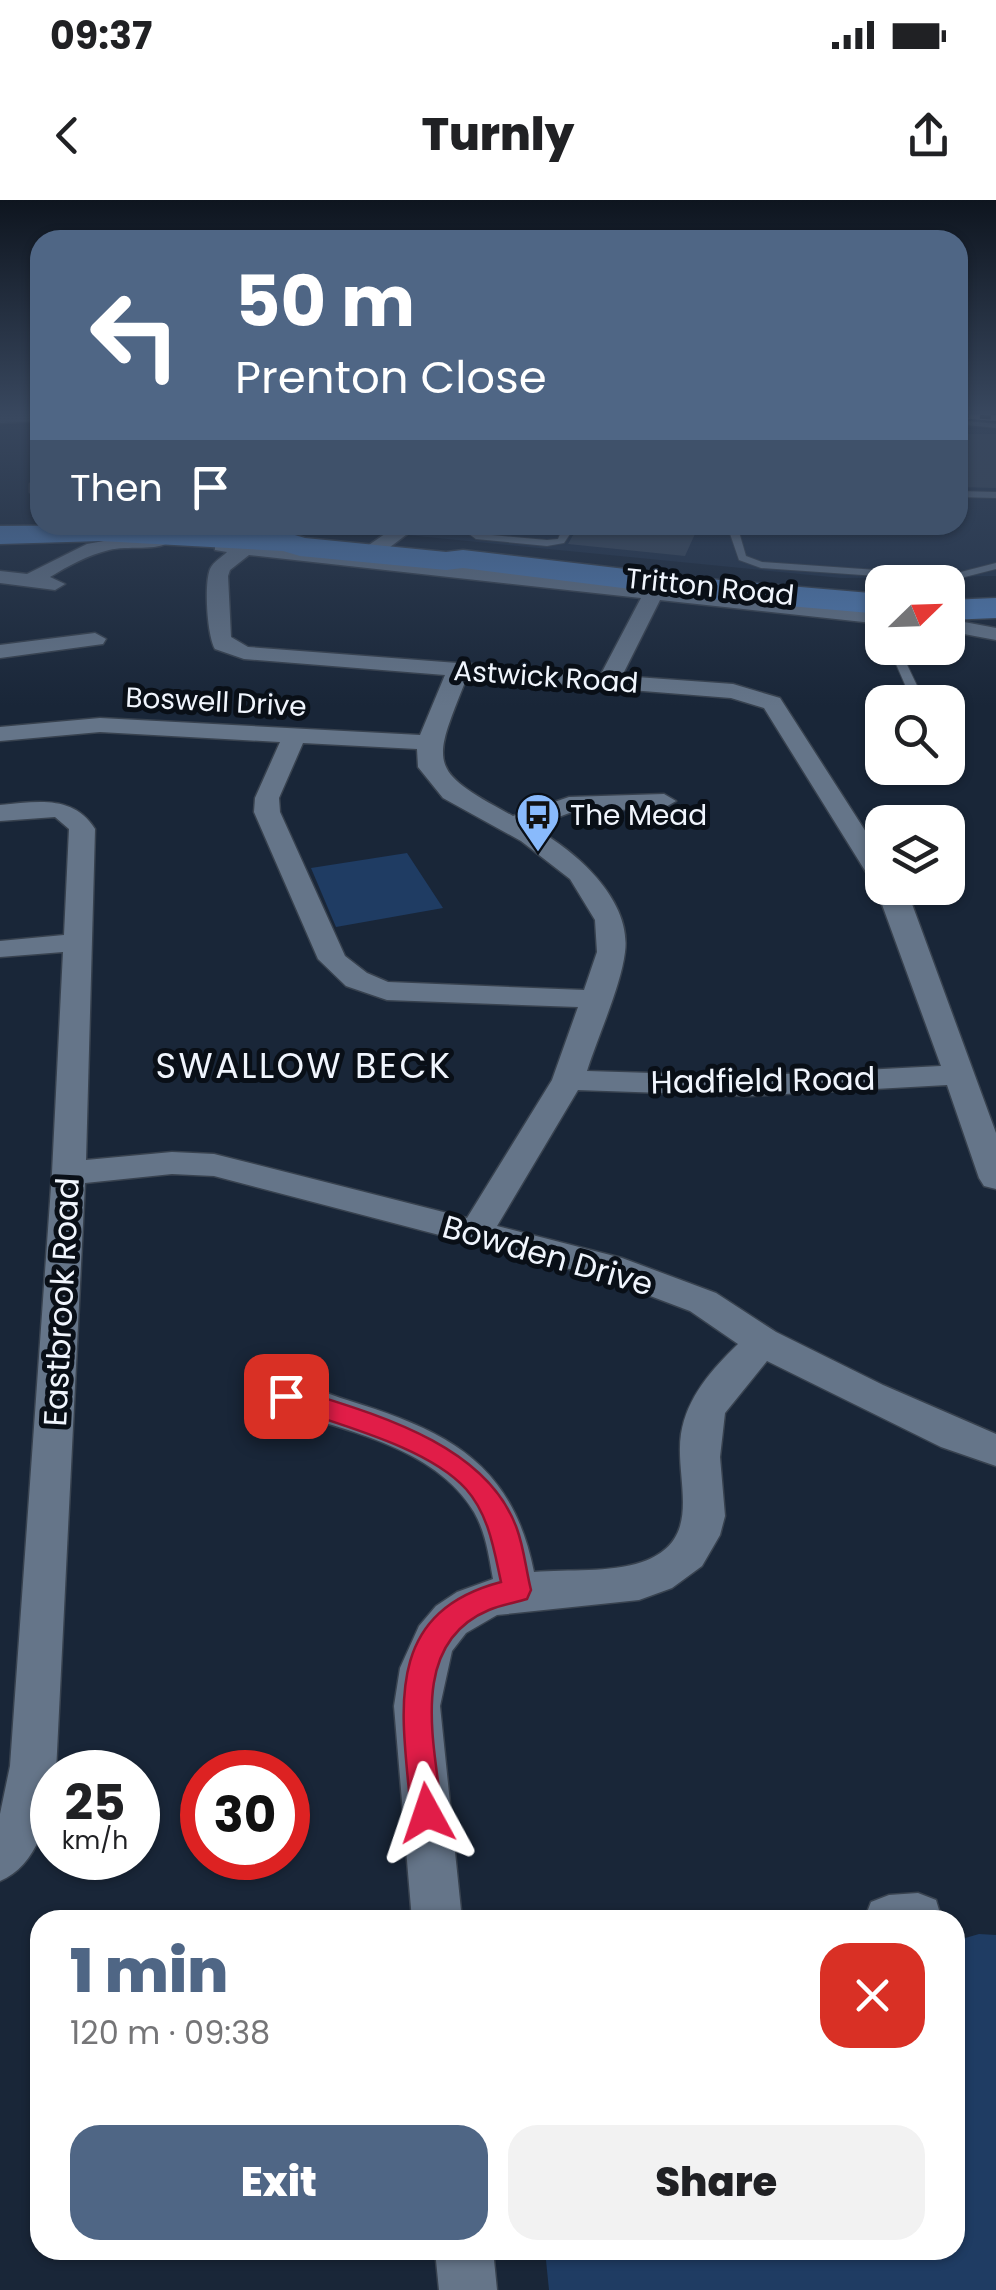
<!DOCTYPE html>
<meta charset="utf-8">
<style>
:root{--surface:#fff;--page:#f2f2f2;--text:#202124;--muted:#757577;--accent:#4f6685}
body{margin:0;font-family:Poppins,sans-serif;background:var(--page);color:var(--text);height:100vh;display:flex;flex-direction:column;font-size:38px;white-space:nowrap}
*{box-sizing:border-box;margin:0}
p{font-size:32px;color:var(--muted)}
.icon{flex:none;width:55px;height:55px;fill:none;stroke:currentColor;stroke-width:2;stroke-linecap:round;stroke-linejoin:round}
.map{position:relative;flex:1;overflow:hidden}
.side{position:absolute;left:30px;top:1710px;width:935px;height:350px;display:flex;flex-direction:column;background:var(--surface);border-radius:30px;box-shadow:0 2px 8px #0004}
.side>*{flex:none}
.top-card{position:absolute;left:30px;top:30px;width:938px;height:305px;border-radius:30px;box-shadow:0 2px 8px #0004;background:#4f6685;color:#fff;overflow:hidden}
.needle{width:65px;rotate:67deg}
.buttons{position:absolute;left:865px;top:365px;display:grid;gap:20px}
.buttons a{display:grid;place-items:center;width:100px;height:100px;border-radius:20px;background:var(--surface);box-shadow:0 2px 8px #0004;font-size:50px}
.speed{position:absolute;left:30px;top:1550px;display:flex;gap:20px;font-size:50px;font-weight:700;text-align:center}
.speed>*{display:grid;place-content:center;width:130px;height:130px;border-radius:50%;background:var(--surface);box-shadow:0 2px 8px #0004;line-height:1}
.speed small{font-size:25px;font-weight:400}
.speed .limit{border:15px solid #d22;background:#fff;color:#111}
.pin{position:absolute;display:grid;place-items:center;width:85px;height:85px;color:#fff;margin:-42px;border-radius:20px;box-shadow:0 5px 15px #0006}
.me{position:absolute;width:110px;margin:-55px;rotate:355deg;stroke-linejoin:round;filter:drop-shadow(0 0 8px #0008)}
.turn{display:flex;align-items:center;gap:35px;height:210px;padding:0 40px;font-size:45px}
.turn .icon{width:130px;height:130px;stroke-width:2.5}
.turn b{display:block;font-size:70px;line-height:85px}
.then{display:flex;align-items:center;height:95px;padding:0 40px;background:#0003;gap:20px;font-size:38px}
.round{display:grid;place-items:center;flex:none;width:105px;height:105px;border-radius:30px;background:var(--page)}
.summary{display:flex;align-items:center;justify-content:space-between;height:170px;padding:0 40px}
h1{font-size:60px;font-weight:800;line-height:75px;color:var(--accent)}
.action{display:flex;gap:20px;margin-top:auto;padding:20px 40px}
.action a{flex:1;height:115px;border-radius:30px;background:var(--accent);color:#fff;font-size:40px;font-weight:800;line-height:115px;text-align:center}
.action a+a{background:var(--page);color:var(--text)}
.status{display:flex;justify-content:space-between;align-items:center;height:70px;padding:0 50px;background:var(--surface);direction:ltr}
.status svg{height:28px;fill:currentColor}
header{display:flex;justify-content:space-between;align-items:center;height:130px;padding:0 40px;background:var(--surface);font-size:45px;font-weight:800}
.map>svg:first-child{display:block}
.built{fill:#213148}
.green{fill:#1f3c63}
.building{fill:#384659}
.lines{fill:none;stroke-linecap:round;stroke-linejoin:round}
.lane-casing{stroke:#38424f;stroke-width:2}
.street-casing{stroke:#38424f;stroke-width:3}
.primary-casing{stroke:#38424f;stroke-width:3}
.lane{fill:#657589;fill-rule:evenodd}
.street{fill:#657589;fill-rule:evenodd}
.primary{fill:#527db5;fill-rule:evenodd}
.rail-casing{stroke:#99a1ad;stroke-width:6}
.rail{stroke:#090f17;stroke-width:4;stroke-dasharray:11;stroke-linecap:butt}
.route{fill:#e11d48;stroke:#92132f;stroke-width:2.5}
.labels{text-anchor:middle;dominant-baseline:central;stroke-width:10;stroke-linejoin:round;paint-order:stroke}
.far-street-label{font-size:28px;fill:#f0f5fd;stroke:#090f17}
.far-poi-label{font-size:28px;fill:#f0f5fd;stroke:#090f17;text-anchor:start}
.street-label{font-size:32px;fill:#f0f5fd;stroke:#090f17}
.neighbourhood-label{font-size:35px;letter-spacing:2.5px;fill:#f0f5fd;stroke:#090f17}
</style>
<div class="status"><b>09:37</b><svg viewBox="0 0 49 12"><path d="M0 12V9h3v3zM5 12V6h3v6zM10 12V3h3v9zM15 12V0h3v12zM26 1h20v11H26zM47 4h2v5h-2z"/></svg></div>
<header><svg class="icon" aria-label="back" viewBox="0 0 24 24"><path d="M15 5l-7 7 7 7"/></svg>Turnly<svg class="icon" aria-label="share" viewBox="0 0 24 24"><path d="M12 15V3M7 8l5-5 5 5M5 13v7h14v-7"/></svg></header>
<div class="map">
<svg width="996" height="2090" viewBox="0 0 996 2090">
<rect width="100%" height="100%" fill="#192638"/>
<path class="built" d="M958 216 996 220V376L841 378 307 325H958Z"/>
<path class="green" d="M407 653 443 708 336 727 311 668Z
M979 1734 996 1735V2090H549L545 2050H955V1741Z"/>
<path class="building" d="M958 234H996V288L958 287Z
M566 325H699L685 356 568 344 576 330Z"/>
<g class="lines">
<defs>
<path id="lane" d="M958 220 996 224V228L958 224Z
M958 291 996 292V298L958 297Z
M471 325H481L479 333 481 334 547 340 558 339 561 332 538 325H554L572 331 564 343 547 346 476 339 469 334Z
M727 325H737L746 356 762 362 949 375 996 363V369L949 381 761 368 739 360Z
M889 448H899L922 496 920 498 910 496Z"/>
<path id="street" d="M0 213H40V221L0 223Z
M40 282V292H30V284Z
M398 325H419L377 357 882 412V424L660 400 622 476 733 484 780 498 882 657V688H902L912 704 996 933V989L984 986 979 978 947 885 749 896 578 890 497 1026 622 1058 716 1093 776 1132 883 1185 996 1234V1266L941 1247 767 1161 725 1213 720 1257 725 1316 720 1335 702 1366 672 1388 639 1400 497 1415 466 1433 452 1451 440 1506 462 1720H412L394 1506 400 1468 419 1426 436 1406 457 1392 493 1379C489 1357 486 1333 474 1312 435 1246 340 1229 272 1207L267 1196 272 1185C296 1178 324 1193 347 1200 447 1231 512 1262 534 1372 569 1369 609 1373 642 1362 706 1340 674 1280 681 1234 687 1197 712 1169 738 1144L690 1111 600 1077 214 976 172 974 85 983 56 1572H52C52 1612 39 1665 0 1681V1614L10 1566 52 973 63 752 0 757V741L64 735 69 629 55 617 0 621V605C36 602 73 594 95 629L86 960 172 952 214 954 467 1018 552 880 578 807 387 800 346 786 318 759 254 612 255 598 280 542 100 532 0 541V527L100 518 420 535 445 475 244 459 215 449C207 435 204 384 210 369 214 361 221 358 227 352L215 350V342L362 355 363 349ZM249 355 641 398 601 474 248 447 231 437 228 376 230 370ZM467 477 731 498 764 508 869 677 878 684 876 688 941 866 749 876 587 871C598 836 621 786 625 752 632 699 574 649 532 627L572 612 664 608 676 601 664 594 569 597 513 616C426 569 432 566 467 477ZM303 543 417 549 418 567 443 598 521 641 570 679 595 720 597 752 584 790 388 782 367 773 345 756 280 612 279 598Z
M143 334 161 335 171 341C157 352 127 345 109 350 88 355 68 366 50 377L65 384 55 390 0 383V371L27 374 87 344Z
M948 419 996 428V440L948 431Z
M95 433 106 439 103 444 0 458V445Z
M918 1693 936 1700 942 1720H864L871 1702 889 1695Z
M435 2050H493L497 2090H439Z"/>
<path id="primary" d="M137 325 288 333 305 338 446 352 463 350 719 380 882 394V414L719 400 463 368 446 370 300 356 283 351 101 341 0 344V326Z
M996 398V418L948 420V400Z"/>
</defs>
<use href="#lane" class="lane-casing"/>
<use href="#street" class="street-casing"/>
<use href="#primary" class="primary-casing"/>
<use href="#lane" class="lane"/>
<use href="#street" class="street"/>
<use href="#primary" class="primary"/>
<defs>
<path id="rail" d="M958 215 996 218"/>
</defs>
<use href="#rail" class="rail-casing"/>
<use href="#rail" class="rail"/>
</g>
<linearGradient id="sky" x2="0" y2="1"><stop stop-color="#0e151f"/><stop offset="0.42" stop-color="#38475e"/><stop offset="1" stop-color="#38475e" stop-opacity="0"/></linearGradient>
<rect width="996" height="506" fill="url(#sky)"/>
<path class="route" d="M286 1186C367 1212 486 1241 517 1329 524 1348 526 1370 531 1390L527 1399C514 1403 501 1405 489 1410 407 1444 435 1545 442 1613L438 1624 427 1628 416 1624 411 1613C403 1516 379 1414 501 1382 494 1350 489 1315 466 1289 426 1245 333 1224 278 1203L274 1196 278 1189Z"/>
<defs>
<symbol id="bus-pin" viewBox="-11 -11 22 30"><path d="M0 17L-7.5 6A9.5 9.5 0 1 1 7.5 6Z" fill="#89bafc" stroke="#090f17"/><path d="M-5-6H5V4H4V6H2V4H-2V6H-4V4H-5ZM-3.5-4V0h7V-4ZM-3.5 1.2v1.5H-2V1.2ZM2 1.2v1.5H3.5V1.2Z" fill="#111"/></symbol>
</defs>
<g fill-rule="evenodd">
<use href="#bus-pin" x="513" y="590" width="50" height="68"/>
</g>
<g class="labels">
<g class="far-street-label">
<text transform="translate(710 387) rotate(6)">Tritton Road</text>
<text transform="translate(546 477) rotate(4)">Astwick Road</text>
<text transform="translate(216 502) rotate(3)">Boswell Drive</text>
</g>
<g class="far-poi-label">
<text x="570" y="615">The Mead</text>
</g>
<g class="street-label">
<text transform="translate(763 880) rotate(-1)">Hadfield Road</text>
<text transform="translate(548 1055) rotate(16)">Bowden Drive</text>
<text transform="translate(61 1102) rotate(-87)">Eastbrook Road</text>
</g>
<g class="neighbourhood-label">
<text x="304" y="865">SWALLOW BECK</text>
</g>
</g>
</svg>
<div class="buttons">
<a><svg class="needle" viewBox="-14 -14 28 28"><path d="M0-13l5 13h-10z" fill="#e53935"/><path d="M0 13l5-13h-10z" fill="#757577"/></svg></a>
<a><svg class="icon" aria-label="search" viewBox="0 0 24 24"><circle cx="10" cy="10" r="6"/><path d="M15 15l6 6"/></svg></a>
<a><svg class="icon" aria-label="layers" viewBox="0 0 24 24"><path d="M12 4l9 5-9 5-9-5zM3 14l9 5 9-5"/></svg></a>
</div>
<div class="speed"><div>25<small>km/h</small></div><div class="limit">30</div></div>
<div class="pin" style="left:286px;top:1196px;background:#d93025"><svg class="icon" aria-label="arrive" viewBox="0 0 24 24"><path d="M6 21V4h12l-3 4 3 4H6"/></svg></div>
<svg class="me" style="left:427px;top:1613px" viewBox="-20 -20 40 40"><path d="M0-17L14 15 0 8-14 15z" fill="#e11d48" stroke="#fff" stroke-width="4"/></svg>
<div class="top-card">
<div class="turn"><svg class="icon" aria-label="left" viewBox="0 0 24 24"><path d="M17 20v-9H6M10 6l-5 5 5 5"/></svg><div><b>50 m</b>Prenton Close</div></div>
<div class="then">Then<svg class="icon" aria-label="arrive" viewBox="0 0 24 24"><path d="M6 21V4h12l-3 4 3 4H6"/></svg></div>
</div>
<section class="side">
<div class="summary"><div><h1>1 min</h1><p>120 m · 09:38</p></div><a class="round" style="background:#d93025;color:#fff"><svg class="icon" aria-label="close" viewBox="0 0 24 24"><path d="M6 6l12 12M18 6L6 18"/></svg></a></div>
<div class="action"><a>Exit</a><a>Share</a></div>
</section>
</div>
